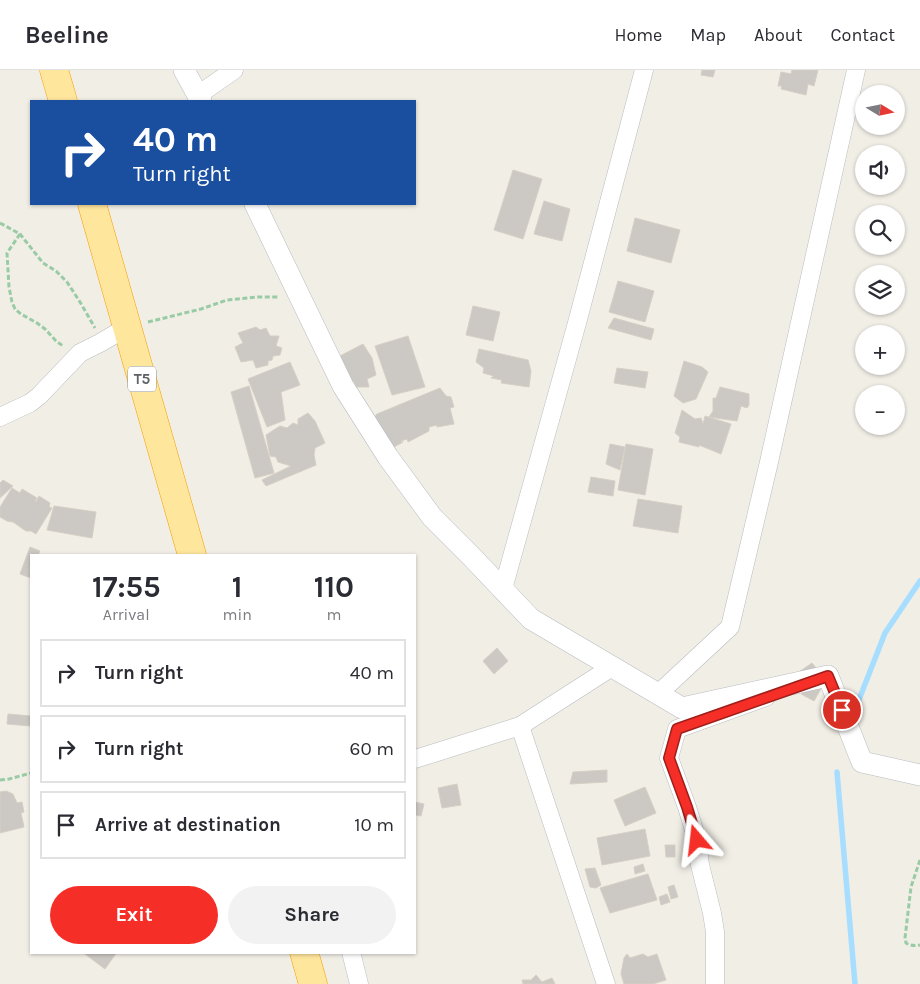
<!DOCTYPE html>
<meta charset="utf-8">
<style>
:root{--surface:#fff;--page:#f2f2f3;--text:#2b2b33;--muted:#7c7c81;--line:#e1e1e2;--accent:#f52e28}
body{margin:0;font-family:Karla,sans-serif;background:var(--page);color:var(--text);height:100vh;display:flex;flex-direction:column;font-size:19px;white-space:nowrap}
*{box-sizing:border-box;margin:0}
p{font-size:16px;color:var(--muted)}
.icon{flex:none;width:28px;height:28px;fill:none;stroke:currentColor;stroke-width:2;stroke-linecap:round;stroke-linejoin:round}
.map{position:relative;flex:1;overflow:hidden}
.drawer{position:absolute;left:30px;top:484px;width:386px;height:400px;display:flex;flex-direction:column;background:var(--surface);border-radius:0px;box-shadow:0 1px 4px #0004}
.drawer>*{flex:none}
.top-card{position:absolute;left:30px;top:30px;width:386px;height:105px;border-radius:0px;box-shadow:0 1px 4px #0004;background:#1a4fa0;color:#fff;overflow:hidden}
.needle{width:32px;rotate:100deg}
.fabs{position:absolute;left:855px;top:15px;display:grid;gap:10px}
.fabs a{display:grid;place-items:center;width:50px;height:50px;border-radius:50%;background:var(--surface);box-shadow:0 1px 4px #0004;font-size:25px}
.pin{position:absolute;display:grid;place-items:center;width:42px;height:42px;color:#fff;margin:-21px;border:2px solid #fff;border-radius:50%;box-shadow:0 1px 5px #0007}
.me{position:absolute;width:55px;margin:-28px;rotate:343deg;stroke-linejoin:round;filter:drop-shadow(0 0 4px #0008)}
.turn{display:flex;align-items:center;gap:18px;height:105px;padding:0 20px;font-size:22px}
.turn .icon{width:65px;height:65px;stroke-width:2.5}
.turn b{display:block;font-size:35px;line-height:42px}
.eta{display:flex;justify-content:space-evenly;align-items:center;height:85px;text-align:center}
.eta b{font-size:30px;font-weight:700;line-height:35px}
.button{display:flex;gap:10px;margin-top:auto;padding:10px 20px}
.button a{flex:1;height:58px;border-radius:30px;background:var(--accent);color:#fff;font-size:20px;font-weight:700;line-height:58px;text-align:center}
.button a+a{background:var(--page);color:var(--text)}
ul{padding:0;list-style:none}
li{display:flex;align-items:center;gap:15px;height:68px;margin:0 10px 8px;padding:0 10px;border:2px solid var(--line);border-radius:0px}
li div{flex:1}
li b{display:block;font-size:19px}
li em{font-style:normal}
header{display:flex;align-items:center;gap:30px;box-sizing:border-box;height:70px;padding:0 25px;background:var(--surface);border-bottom:1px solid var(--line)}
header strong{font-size:24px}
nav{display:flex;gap:28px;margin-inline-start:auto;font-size:18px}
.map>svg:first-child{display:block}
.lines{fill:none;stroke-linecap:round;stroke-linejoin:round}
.stream{stroke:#a7ddff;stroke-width:5.5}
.building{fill:#ccc8c3;stroke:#d6cfc4}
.minor-casing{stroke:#b8bcc0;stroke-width:19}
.tertiary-casing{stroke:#b8bcc0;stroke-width:22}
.trunk-casing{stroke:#f69e00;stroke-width:29}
.path{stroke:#99cba5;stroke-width:3;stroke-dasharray:5 2.5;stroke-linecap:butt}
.minor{stroke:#fff;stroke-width:18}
.tertiary{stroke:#fff;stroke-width:21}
.trunk{stroke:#ffe69d;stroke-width:28}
.route-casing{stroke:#9f1e1a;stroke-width:12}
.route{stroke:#f52e28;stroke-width:9}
.labels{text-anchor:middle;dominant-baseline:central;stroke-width:5;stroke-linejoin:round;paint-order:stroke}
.shield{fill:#fff;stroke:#8e9195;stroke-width:1}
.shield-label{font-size:15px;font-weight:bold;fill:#5d6267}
</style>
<header>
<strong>Beeline</strong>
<nav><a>Home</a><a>Map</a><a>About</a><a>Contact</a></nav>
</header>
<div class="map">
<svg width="920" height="914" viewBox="0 0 920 914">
<rect width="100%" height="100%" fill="#f1eee6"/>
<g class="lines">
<path class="stream" d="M851 650 885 563 920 511
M837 702 855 914"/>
</g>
<path class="building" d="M702 0H715L713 7 701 5Z
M792 0H818L814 16 808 14 806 25 781 19 782 16H778L781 2 791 4Z
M513 100 542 109 523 169 494 160Z
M544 131 570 139 562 171 534 164Z
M635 148 680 160 671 193 627 181Z
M618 211 654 221 645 252 609 242Z
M473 236 500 242 493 271 466 265Z
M614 248 654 259 651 270 608 258Z
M256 257 260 260 266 258 270 266H279L276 276 282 278 280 285 273 286 272 290 268 291V295L256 298 253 290 241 292 235 277 243 273 238 263Z
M408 266 425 317 392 325 375 276Z
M363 274 372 288 376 305 367 309 369 317H356L354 311 342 313 338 287Z
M479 279 528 290 531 301 529 317 501 313 502 310 491 308 494 306 483 303 484 298 476 292Z
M684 291 702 297 708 302 696 329 683 333 674 326Z
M290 292 300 315 281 322 285 350 267 357 248 309Z
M617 298 648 302 645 318 614 313Z
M249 316 274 403 255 408 231 322Z
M720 317 749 324V335L747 338 741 336 737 351 709 347 713 341V328H716Z
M440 318 446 326 451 327 454 337 450 338 454 354 437 357V355L429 357V361L408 372 407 369 401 371 403 372 385 382 372 350 377 344Z
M682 340 695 349 701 348 703 354 705 346 731 354 721 384 699 375V377L679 372 680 367 675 363Z
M308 343 315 351 325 373 315 378 314 385 316 395 266 416 262 410 291 396 278 392 276 387 270 386 266 365 280 356 287 358 293 353 298 355V349Z
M610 374 625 377 620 400 606 394Z
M626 374 653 379 645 425 618 420Z
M591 407 615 411 613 426 588 422Z
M3 410 13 416 0 428V413Z
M12 418 20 423 22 419 37 428 35 431 36 432 39 426 50 433 49 437 52 438 36 464 31 461H26L13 452 7 451 0 447V437Z
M638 429 682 436 678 463 633 456Z
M54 436 96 442 92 468 47 460Z
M30 477 40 481 38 485H31V508L20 504Z
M497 578 508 591 494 604 483 591Z
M812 593 817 599 828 606 814 631 801 624 803 621 793 606Z
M8 644 31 646V656L7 654Z
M607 700V712L570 714 573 702Z
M457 714 461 735 442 738 438 718Z
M645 717 656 743 625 756 614 730Z
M6 721 13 724 17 733 22 732 24 742 21 743 24 757 0 763V722Z
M415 732 424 734 421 746 415 745Z
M645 759 650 786 602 795 597 768Z
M665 775H675V787H666Z
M643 794 645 801 635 804 634 797Z
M595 798 601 815 596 818 590 817 585 799Z
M648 804 657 830 610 843 600 818Z
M674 815 678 827 671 829 668 817Z
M667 824 670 832 661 835 659 827Z
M86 882H117L105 899 85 884Z
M627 884 630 888 643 884 648 887 657 884 666 910 653 914H624L621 904 624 888Z
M536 905 542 912 552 908 555 914H523L522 910H531Z"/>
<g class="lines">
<defs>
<path id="minor" d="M198 25 234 0
M0 347 30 333 39 326 80 283 100 273 127 257
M503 519 577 253 644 0
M658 624 730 557 769 392 856 0
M520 656 606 914
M415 689 520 656 612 597
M351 882 359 914
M715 914V862L712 843 700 795 697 770 687 737 669 688 677 659 766 627"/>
<path id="tertiary" d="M184 0 201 31
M255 134 343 316 388 387 432 447 471 486 531 549 682 638 828 606 862 692 920 705"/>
<path id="trunk" d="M54 0 63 31
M92 134 192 485
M304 882 313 914"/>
</defs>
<use href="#minor" class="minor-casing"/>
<use href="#tertiary" class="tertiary-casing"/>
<use href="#trunk" class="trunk-casing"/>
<path class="path" d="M0 153 20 164 43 193 56 201 67 212 80 232 95 258
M20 164 7 183 9 217 12 232 15 239 21 244 37 253 45 259 56 271 63 276
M148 252 201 239 227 230 258 227H279
M0 710 9 709 31 703
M920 790 911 817 905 868 906 873C911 876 915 876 920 875"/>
<use href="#minor" class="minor"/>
<use href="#tertiary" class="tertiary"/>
<use href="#trunk" class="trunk"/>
</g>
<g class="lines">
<defs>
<path id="route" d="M697 770 687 737 669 688 677 659 828 606 842 640"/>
</defs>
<use href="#route" class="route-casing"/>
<use href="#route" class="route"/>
</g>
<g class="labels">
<rect class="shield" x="128" y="296.5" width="28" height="25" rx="4"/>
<g class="shield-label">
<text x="142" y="309">T5</text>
</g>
</g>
</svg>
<div class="fabs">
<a><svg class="needle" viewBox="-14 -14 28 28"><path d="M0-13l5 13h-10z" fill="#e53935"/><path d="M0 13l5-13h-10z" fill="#7c7c81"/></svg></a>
<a><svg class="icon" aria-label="sound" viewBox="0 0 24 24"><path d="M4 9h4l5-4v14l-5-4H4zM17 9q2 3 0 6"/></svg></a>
<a><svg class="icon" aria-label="search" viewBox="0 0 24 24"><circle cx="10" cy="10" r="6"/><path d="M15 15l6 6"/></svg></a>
<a><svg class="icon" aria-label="layers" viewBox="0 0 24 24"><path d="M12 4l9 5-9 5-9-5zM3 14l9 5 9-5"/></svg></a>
<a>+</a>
<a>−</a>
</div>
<div class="pin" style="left:842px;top:640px;background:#d93025"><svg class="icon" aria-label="arrive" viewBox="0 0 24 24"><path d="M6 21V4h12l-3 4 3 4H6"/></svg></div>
<svg class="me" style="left:697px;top:770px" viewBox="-20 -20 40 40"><path d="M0-17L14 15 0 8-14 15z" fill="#f52e28" stroke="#fff" stroke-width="4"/></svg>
<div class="top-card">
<div class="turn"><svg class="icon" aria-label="right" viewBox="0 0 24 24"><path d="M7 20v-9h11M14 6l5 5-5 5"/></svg><div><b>40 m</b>Turn right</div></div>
</div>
<section class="drawer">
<div class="eta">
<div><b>17:55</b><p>Arrival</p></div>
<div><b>1</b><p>min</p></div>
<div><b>110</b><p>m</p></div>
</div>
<ul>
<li><svg class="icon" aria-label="right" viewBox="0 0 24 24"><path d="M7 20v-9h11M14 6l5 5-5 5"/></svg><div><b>Turn right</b></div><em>40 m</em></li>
<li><svg class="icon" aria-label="right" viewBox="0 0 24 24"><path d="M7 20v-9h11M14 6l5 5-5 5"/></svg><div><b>Turn right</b></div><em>60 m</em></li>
<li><svg class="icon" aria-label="arrive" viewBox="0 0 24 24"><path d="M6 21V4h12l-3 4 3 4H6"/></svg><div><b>Arrive at destination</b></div><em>10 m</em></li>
</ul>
<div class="button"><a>Exit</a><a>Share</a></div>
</section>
</div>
